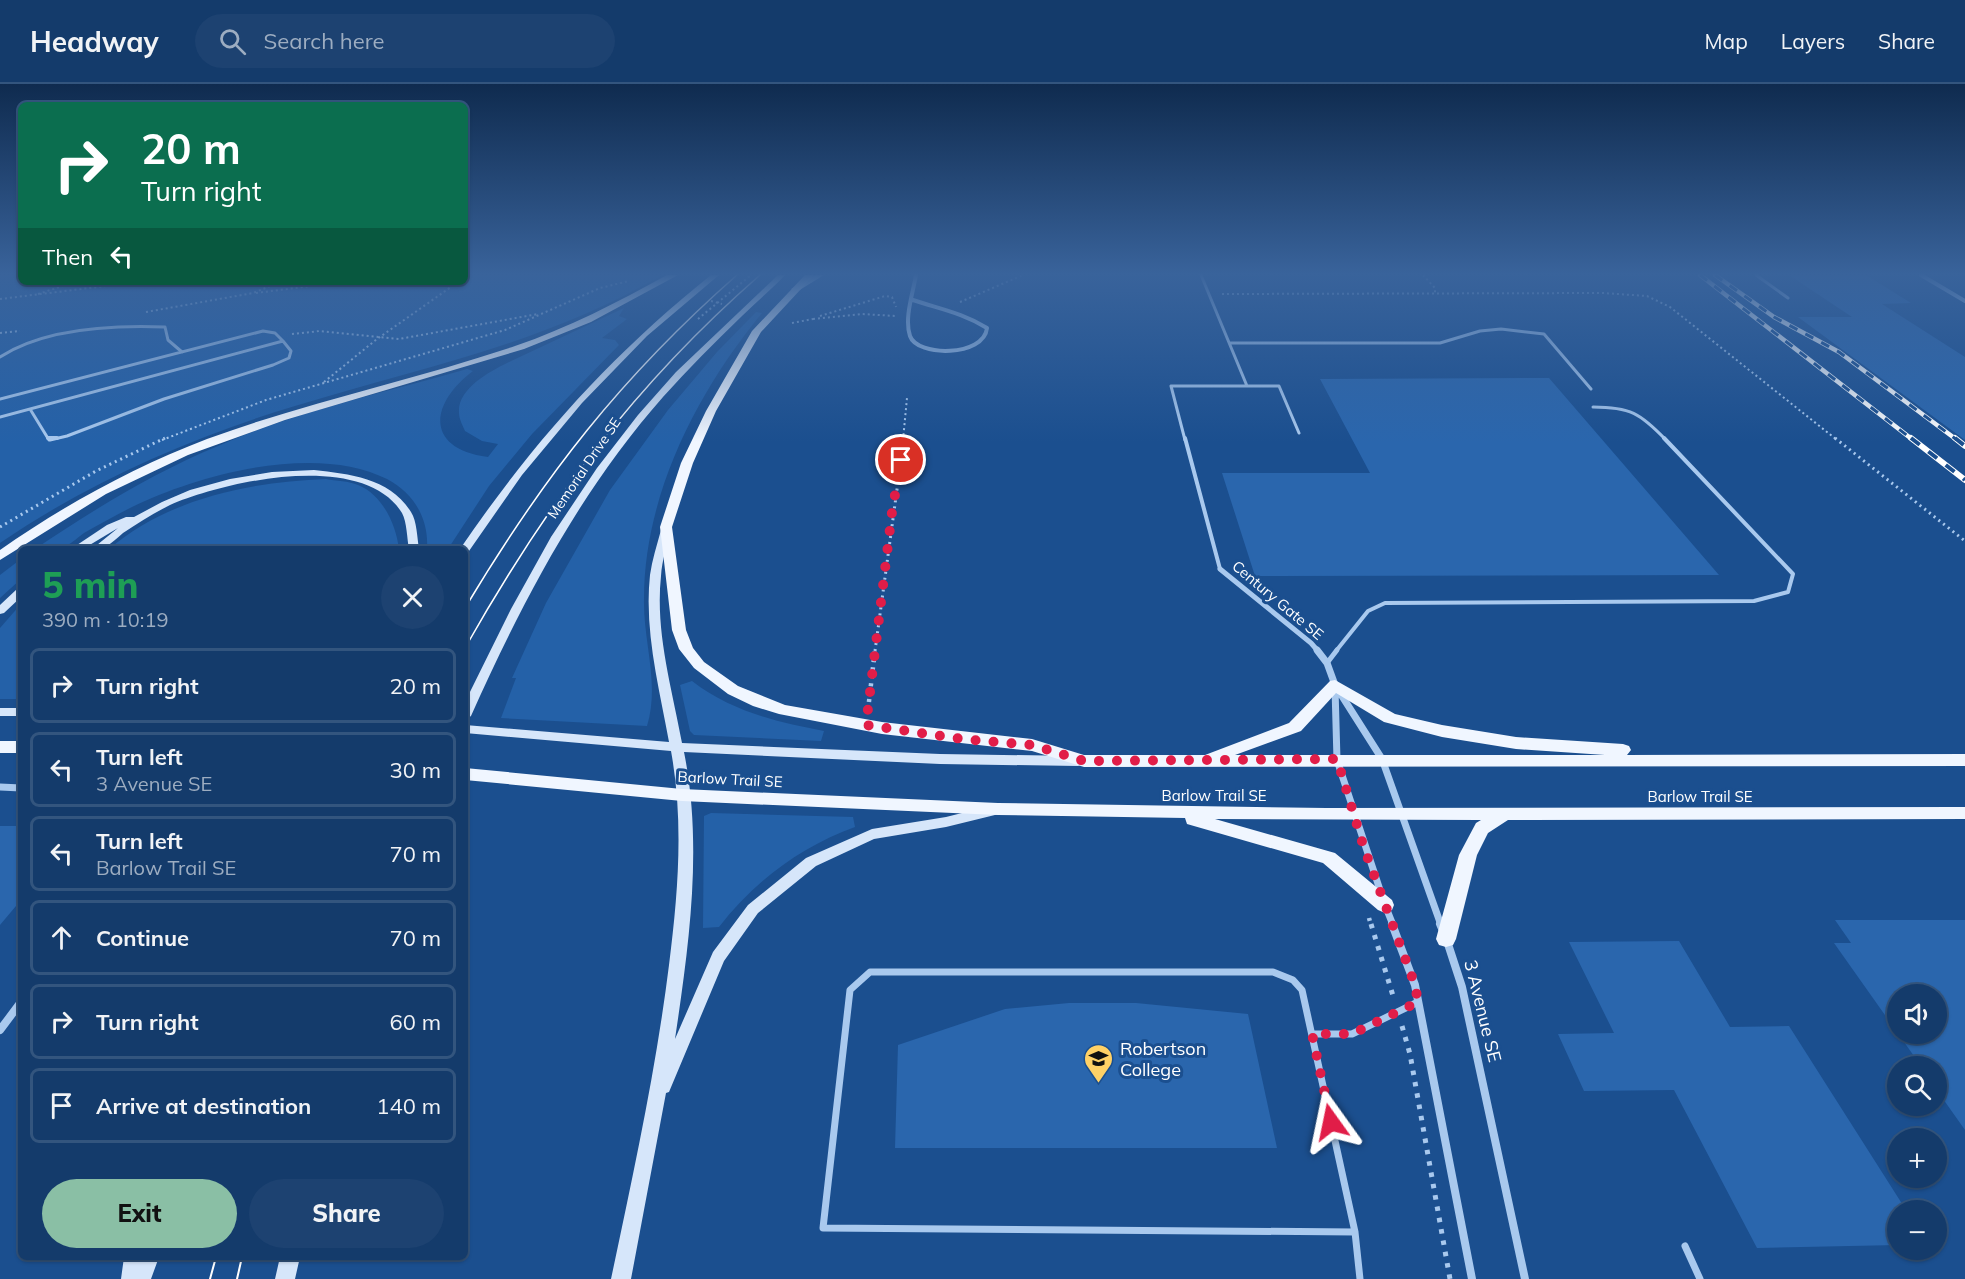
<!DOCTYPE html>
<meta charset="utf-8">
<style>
:root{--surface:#143b6b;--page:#1d4271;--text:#f1f3f6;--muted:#9dadc1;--line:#33557e;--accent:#8abfa5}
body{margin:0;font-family:Mulish,sans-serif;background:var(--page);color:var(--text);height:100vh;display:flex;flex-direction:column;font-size:22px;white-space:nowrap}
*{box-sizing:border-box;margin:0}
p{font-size:20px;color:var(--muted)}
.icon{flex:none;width:33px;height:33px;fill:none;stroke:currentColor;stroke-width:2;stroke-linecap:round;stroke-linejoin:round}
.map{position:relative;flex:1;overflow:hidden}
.drawer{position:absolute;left:18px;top:462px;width:450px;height:714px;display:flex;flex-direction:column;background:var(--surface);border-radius:9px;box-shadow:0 2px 4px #0004,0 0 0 2px var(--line)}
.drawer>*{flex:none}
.top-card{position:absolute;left:18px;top:18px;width:450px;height:183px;border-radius:9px;box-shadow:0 2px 4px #0004,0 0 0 2px var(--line);background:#0b6e4f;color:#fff;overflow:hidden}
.buttons{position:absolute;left:1887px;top:900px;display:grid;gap:12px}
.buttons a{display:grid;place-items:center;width:60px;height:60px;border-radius:50%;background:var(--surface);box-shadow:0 2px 4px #0004,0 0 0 2px var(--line);font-size:30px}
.pin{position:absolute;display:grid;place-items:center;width:51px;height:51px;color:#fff;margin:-26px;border:3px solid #fff;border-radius:50%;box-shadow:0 2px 6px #0007}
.me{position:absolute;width:66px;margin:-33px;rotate:348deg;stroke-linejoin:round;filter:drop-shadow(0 0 4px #0008)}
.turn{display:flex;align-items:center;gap:21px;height:126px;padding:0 24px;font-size:27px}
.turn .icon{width:78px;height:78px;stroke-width:2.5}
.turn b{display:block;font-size:42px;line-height:51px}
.then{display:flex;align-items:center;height:57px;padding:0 24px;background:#0003;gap:12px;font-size:22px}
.round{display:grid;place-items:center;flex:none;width:63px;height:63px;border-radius:32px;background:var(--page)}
.head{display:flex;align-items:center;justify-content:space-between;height:102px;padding:0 24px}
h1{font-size:36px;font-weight:800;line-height:45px;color:#1e9e55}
.button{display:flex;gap:12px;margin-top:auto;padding:12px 24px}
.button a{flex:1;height:69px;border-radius:36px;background:var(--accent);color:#111;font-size:24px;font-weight:800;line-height:69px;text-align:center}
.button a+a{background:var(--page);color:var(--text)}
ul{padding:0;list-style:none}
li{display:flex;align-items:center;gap:18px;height:75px;margin:0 12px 9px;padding:0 12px;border:3px solid var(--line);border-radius:9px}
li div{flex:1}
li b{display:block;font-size:22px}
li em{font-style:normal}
header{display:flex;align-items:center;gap:36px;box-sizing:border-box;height:84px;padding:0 30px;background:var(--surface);border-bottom:2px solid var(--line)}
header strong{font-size:28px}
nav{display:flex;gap:33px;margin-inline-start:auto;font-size:21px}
.search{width:420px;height:54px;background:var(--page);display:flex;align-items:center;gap:15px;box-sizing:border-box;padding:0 21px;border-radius:33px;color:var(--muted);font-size:22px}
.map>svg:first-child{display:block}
.green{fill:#2461a8}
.building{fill:#2a66ad;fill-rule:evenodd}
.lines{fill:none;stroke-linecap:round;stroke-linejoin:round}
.path-far3{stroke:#a9c9ee;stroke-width:2;stroke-dasharray:2 3;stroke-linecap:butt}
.path-far2{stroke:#a9c9ee;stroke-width:3;stroke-dasharray:2 4;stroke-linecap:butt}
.path-far1{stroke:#a9c9ee;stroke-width:4.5;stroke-dasharray:3 5;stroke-linecap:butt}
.path{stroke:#a9c9ee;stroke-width:5;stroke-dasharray:4.5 7;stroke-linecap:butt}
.lane-far3{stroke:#a9c9ee;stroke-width:3}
.lane-far2{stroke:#a9c9ee;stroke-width:4}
.lane-far1{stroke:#a9c9ee;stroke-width:5}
.lane{stroke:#a9c9ee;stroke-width:7}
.street-far3{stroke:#a9c9ee;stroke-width:4}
.street-far2{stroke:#a9c9ee;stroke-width:5}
.street-far1{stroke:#a9c9ee;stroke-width:7}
.street{stroke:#a9c9ee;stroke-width:8}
.secondary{fill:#d6e6fa;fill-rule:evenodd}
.primary{fill:#f0f6ff;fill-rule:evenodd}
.tram-far1{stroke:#fff;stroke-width:1.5}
.tram{stroke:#fff;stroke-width:2}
.rail-far1-casing{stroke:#fff;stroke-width:4.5}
.rail-casing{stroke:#fff;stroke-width:6}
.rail-far1{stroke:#1b4f8f;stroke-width:3;stroke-dasharray:9;stroke-linecap:butt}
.rail{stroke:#1b4f8f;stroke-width:4;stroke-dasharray:11;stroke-linecap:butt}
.route{stroke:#e11d48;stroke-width:10;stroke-dasharray:0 18}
.labels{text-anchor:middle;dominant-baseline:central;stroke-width:6;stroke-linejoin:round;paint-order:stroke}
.far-street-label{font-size:14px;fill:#fff;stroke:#1b4f8f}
.street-label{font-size:15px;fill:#fff;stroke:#1b4f8f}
.near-street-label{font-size:18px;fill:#fff;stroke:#1b4f8f}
.near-poi-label{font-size:18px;fill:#fff;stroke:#1b4f8f;text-anchor:start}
</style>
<header>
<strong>Headway</strong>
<div class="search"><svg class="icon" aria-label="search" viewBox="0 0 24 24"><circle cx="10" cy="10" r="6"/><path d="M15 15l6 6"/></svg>Search here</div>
<nav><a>Map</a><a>Layers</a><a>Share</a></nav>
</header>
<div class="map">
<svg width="1965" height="1195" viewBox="0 0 1965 1195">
<rect width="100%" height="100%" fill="#1b4f8f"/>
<path class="green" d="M0 191H21V198H465V191H662C542 261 425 282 295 322 192 353 89 398 0 459Z
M624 224 619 232 627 235 602 254 615 256 619 261 532 350 489 402 448 465H427C429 435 414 409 387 395 316 359 200 390 132 423 116 431 100 440 84 449 77 454 70 461 62 464 54 467 42 465 35 465 93 426 153 389 218 362 297 327 384 309 467 285L473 287C429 320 425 365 488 373L498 360 482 357 465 347C463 342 459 335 459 329 457 305 489 288 507 279Z
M756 228 762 229C697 308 644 411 644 515 643 558 660 599 647 642L501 634 516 594H512L546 519 610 406 668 326 717 268Z
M326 395C336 397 349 397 358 401 383 411 396 441 399 465H109C169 414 250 398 326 395Z
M21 475V495L0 514V491Z
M21 520V615H0V544Z
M692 597C731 627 776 638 824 647L821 657 694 651 690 647 680 601Z
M711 729 853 733 855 743C800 763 755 797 719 843L703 844 704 732Z"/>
<path class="building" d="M1789 191H1866L1911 219 1882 220 1965 273V356L1798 233H1852Z
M1549 294 1719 491 1255 492 1222 389H1370L1320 295Z
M0 742H21V816L0 841Z
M1835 836H1965V1046L1936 1005V982H1921L1834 859H1851ZM1898 910H1936V950H1898Z
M1679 857 1730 943 1789 942 1906 1126H1898V1161L1757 1164 1674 1006 1584 1007 1558 950 1614 949 1569 858Z
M1069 919H1136L1248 930 1277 1064H895L898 961 1005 925Z"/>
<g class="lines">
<path class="path-far3" d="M1423 191 1435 204V211
M465 193 468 191
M256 209 342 198
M38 210 75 198
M1222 210 1603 209 1647 212 1670 223 1837 356
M0 215 138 198
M711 217 722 220
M960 218 1023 191
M146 228 253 209 280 198
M820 232 885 212 892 213 896 223
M698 235 751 191
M813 235 862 230 896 232
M792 239 813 235
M0 249 20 247
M292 250 320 247 399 255 538 230
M324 298 377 255 458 198
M162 356 266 316 505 246 600 204 629 197
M903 356 907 314"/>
<path class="path-far2" d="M1835 354 1965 457
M0 443 96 387 165 354
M875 567 904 354"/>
<path class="path-far1" d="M868 626 875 566
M1369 834 1371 841"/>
<path class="path" d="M1371 840 1394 915
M1402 942 1410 970 1450 1195"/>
<path class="lane-far3" d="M1201 191 1247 302
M1756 191 1788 214
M1230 259H1440L1480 247 1501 245 1544 250 1591 305
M0 273C45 244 113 241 165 243L168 256 182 268
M0 315 263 247 275 249 283 257 0 333
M1593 323C1630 323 1640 329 1666 356
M30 325 49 356
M50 356 67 352 164 315 273 281 289 274 291 267 283 257
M1185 356 1171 302H1279L1299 349"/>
<path class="lane-far2" d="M48 354H57
M1185 354 1220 485
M1336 567 1368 527 1385 519 1754 517 1788 508 1793 490 1664 354"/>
<path class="lane-far1" d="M1327 579 1337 566"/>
<path class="lane" d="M870 888H1273L1293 896 1302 906 1355 1148 823 1144 850 906Z
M1312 950H1352L1418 918
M1355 1148 1360 1195
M1685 1162 1700 1195"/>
<path class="street-far3" d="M1921 191 1965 217
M913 216C940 225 963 229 987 244 984 273 917 273 910 252 904 234 913 209 916 191"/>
<path class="street-far2" d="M1220 485 1311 559 1318 567"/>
<path class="street-far1" d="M1317 566 1327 579 1335 601 1382 675 1441 841
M1335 604 1337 676 1382 812
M0 703 21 704
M1385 821 1393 841"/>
<path class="street" d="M1392 840 1415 901 1472 1195
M1440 840 1443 847
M1447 857 1462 903 1525 1195
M0 946 21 918"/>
<path class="secondary" d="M711 191H719L647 252 582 319 522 391 469 467 465 468V465H460C533 358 610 272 711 191Z
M778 191H785C772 205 756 218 742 232 715 258 688 285 663 313 580 407 522 518 471 632L465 636V618L511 525 551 453 597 384 638 331 676 288Z
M815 191H824L798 207 791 205Z
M314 386C350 390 390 394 411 428 417 437 417 454 419 465H409C407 455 407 438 402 429 363 366 225 397 170 421 154 429 138 439 123 449 117 454 111 460 105 463 101 466 96 465 92 465L118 444 83 465H71L107 441 126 433H134L162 418 190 406 230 395 272 388Z
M666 443 671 446C667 461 662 476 661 492 655 548 672 604 682 659L940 670 1078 672 1083 674 1084 677 1083 680 1078 682 940 680 684 668C703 762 689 861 675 955L713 868 748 821 806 774 872 745 946 733 994 721 999 722 1001 726 999 730 946 743 874 755 816 782 758 829 724 877 669 1008 666 1009 631 1195H611C633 1091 656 986 669 881 678 810 684 738 671 667L465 649V641L669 658C659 603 644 547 650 491 652 476 657 461 661 446Z
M21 504V513L4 529 0 530V521L17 505Z
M0 624H21V632H0Z
M124 1173H159L151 1195H121Z
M280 1173H300L295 1195H275Z"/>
<path class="primary" d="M667 191H678L591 238 524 265 285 336 188 371 106 410 0 476V466C64 421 134 383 207 355 308 318 414 296 515 262 568 244 618 218 667 191Z
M805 191H814L761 248 716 327 693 379 672 443 686 546 693 564 704 578 738 602 785 621 882 638 1032 655 1084 671H1205L1289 639 1330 597 1335 596 1395 630 1442 641 1516 653 1623 660 1629 662 1631 666 1627 671 1965 670V682L1084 683 1032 667 882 650 779 630 753 622 728 610 694 584 679 565 672 546 660 443 681 379 706 327 752 247ZM1336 609 1384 638 1442 653 1516 665 1605 671H1235L1301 647Z
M0 657H21V669H0Z
M465 684 682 705 998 719 1326 724 1965 723V735L1508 736 1488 749 1477 771 1456 855 1453 861 1446 863 1439 861 1436 855 1459 771 1476 739 1481 736 1215 735 1335 769 1392 816 1394 821 1392 826 1385 829 1378 826 1323 779 1187 740 1185 734 998 731 682 717 465 696Z"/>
<path class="tram-far1" d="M465 524C544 392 621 293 737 191
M465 564C547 419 634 301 760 191"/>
<path class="tram" d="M210 1195 216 1173
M237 1195 242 1173"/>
<defs>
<path id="rail-far1" d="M1700 191 1913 356
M1715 191 1774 233 1839 268 1957 356"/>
<path id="rail" d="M1911 354 1965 396
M1955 354 1965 362"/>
</defs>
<use href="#rail-far1" class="rail-far1-casing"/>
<use href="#rail" class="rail-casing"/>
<use href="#rail-far1" class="rail-far1"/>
<use href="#rail" class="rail"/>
</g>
<linearGradient id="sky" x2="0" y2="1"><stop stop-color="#0f2b4f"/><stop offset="0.53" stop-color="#39639b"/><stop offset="1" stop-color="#39639b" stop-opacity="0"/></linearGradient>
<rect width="1965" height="358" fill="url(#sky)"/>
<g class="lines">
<path class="route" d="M901 376 892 428 866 641 962 655 1032 661 1084 677 1337 675 1364 764 1415 901 1418 918 1352 950H1312L1331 1038"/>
</g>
<defs>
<symbol id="university-pin" viewBox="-11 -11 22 30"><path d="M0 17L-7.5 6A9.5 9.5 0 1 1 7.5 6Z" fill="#ffd166" stroke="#1b4f8f"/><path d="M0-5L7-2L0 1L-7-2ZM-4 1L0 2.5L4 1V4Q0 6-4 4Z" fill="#111"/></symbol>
</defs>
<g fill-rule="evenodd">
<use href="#university-pin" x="1082" y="958" width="33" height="45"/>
</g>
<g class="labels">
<g class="far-street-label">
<text transform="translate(584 384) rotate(-56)">Memorial Drive SE</text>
</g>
<g class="street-label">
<text transform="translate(1278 516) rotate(40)">Century Gate SE</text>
<text transform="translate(730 695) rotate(3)">Barlow Trail SE</text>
<text x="1214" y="711">Barlow Trail SE</text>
<text x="1700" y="712">Barlow Trail SE</text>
</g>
<g class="near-street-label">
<text transform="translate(1483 927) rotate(76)">3 Avenue SE</text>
</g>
<g class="near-poi-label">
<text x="1120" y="964">Robertson<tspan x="1120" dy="21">College</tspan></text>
</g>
</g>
</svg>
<div class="buttons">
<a><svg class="icon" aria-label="sound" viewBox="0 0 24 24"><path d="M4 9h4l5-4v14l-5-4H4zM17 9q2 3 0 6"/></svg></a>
<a><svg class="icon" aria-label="search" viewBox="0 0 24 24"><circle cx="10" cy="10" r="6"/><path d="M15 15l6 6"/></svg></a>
<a>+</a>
<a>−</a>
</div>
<div class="pin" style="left:901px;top:376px;background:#d93025"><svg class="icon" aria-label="arrive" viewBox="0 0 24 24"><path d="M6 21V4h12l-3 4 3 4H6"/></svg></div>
<svg class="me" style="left:1331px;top:1038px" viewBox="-20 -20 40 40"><path d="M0-17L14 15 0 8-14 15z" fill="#e11d48" stroke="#fff" stroke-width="4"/></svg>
<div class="top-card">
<div class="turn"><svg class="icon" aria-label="right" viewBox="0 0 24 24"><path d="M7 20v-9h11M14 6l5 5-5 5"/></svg><div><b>20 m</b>Turn right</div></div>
<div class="then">Then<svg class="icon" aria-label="left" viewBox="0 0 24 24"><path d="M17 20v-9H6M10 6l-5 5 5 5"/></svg></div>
</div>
<section class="drawer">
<div class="head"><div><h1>5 min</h1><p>390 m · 10:19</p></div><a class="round"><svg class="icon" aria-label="close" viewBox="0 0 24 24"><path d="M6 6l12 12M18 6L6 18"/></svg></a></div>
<ul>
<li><svg class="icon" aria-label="right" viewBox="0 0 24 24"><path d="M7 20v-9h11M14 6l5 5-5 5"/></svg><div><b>Turn right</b></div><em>20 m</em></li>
<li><svg class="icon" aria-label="left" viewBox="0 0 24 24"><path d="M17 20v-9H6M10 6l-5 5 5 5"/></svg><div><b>Turn left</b><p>3 Avenue SE</p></div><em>30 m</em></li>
<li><svg class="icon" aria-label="left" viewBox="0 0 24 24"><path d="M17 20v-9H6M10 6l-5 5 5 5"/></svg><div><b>Turn left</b><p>Barlow Trail SE</p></div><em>70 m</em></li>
<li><svg class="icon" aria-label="ahead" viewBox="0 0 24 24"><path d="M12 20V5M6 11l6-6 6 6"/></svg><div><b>Continue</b></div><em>70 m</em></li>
<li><svg class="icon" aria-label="right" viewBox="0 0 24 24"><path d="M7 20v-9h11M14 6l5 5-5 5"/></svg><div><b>Turn right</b></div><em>60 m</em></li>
<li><svg class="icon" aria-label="arrive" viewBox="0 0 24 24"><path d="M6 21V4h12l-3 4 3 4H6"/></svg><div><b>Arrive at destination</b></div><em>140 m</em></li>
</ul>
<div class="button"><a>Exit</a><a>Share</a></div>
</section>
</div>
